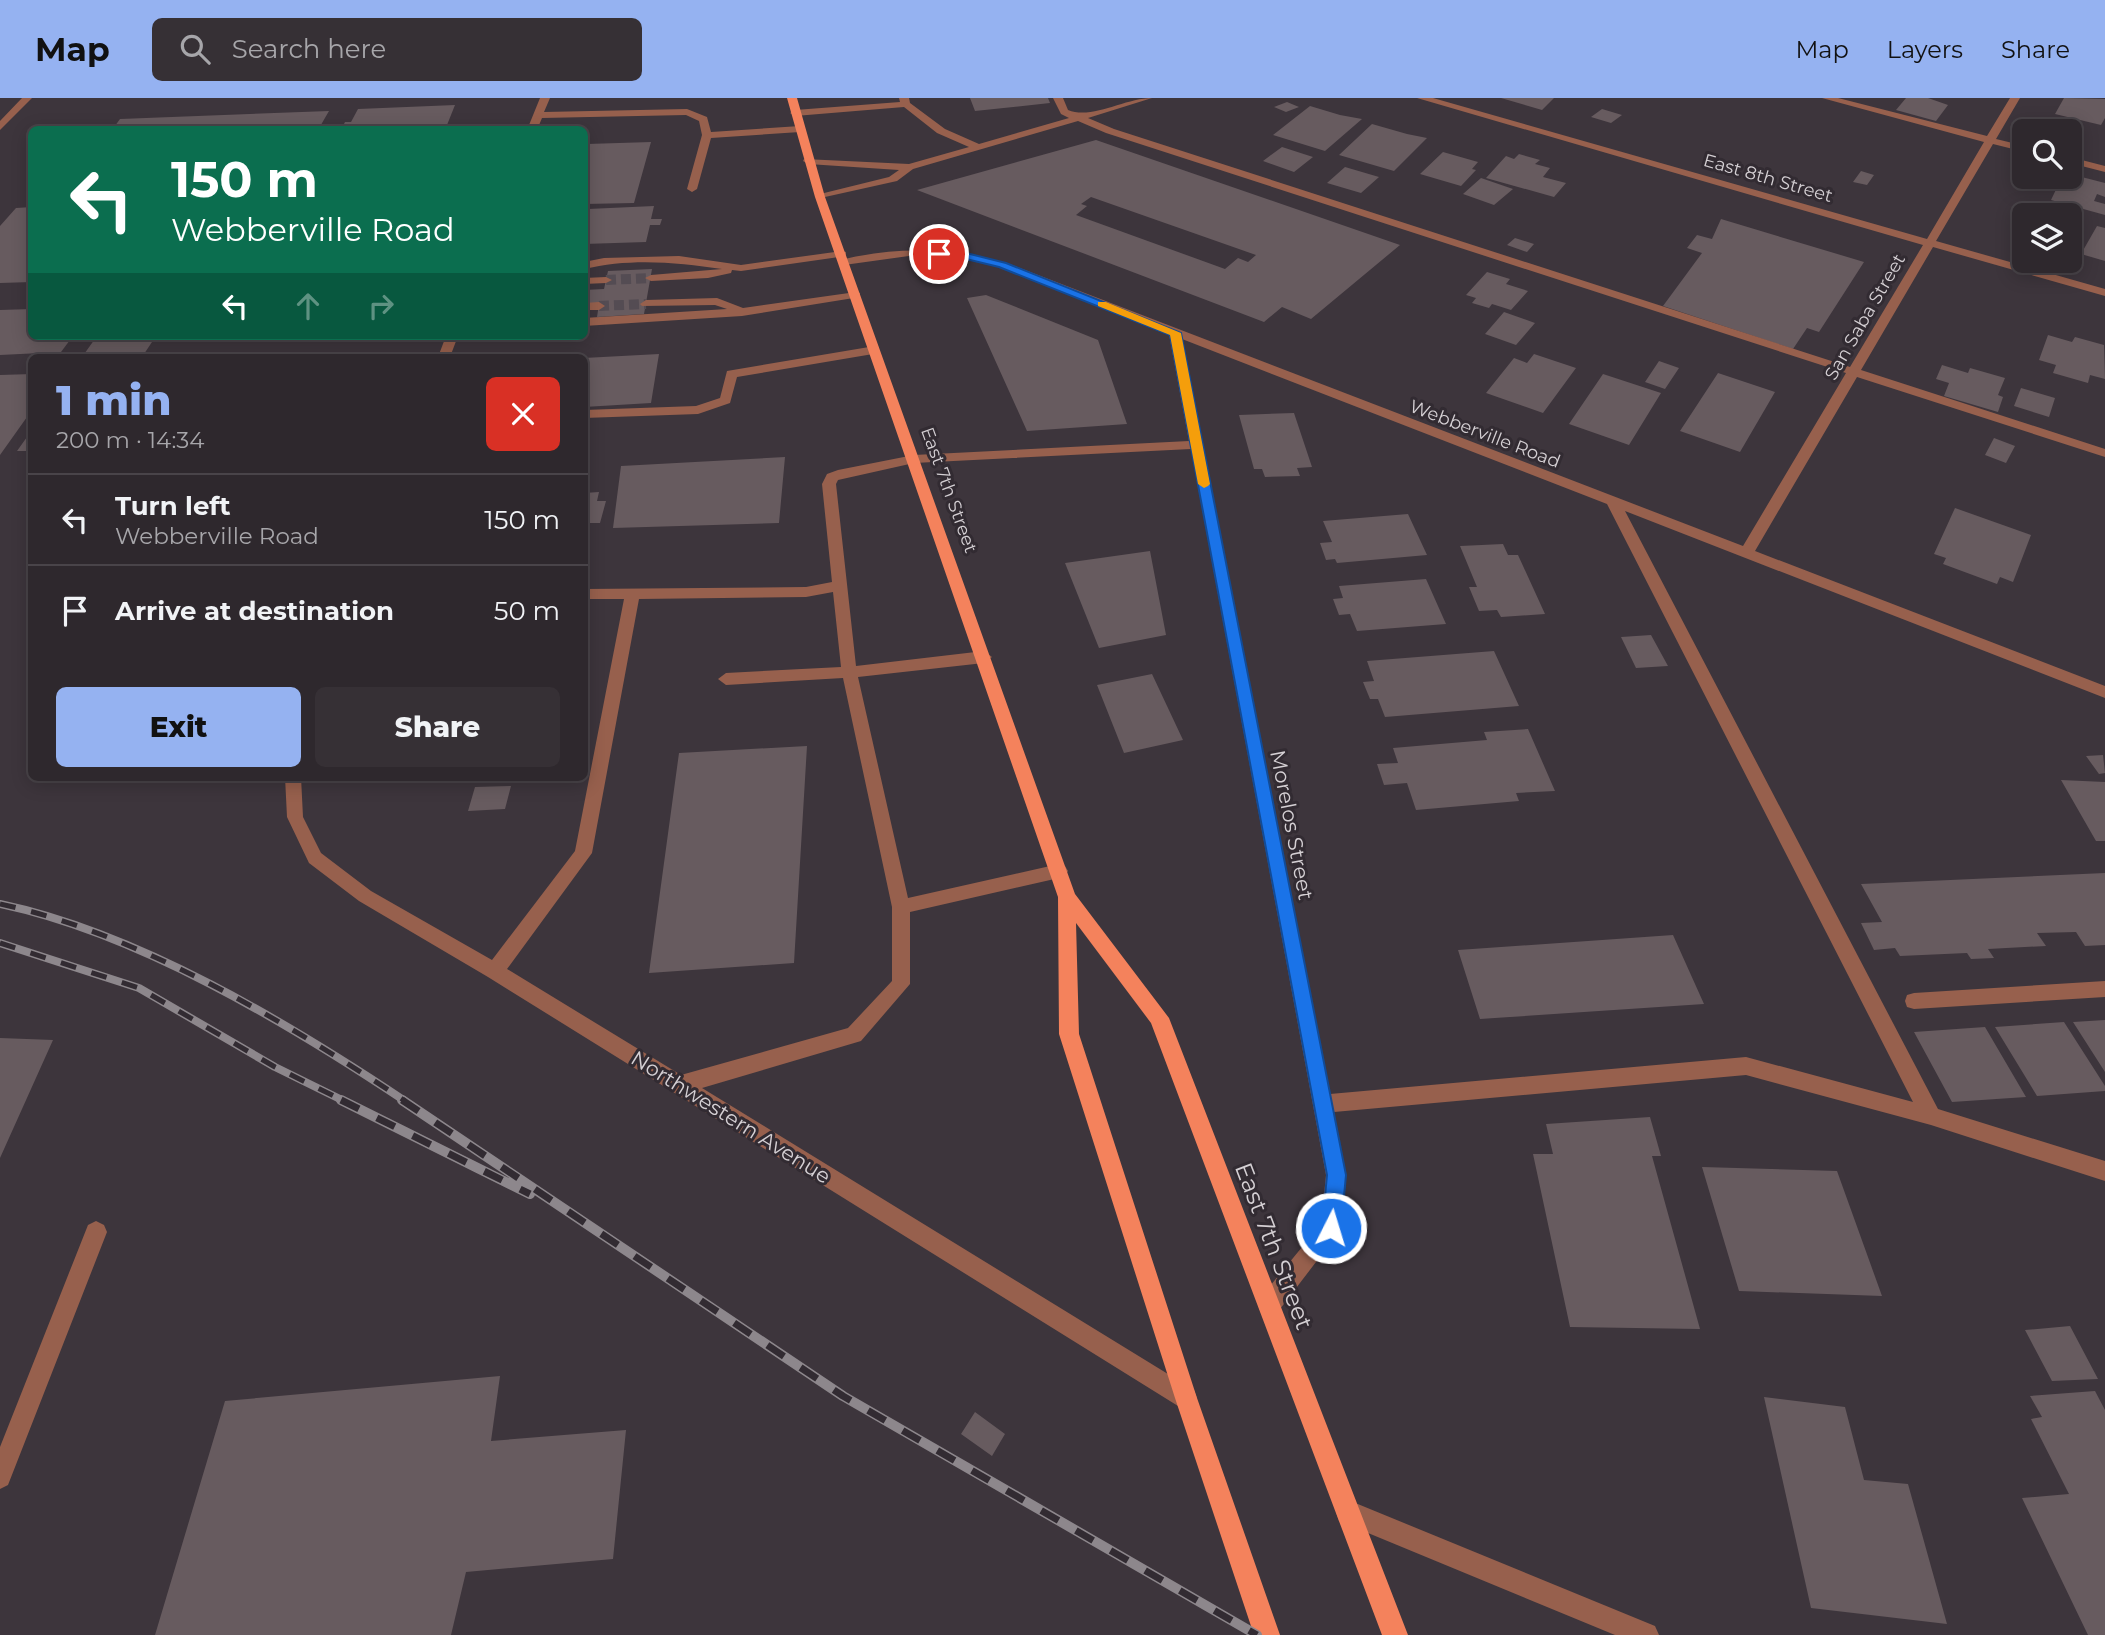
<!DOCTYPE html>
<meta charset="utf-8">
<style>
:root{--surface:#2e282d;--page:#363035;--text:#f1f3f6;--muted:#a7a6aa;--line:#494449;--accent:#95b2f1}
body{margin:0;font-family:Montserrat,sans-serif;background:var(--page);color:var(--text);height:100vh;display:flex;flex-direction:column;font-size:26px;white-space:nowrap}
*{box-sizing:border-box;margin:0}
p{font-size:23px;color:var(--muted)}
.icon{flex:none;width:38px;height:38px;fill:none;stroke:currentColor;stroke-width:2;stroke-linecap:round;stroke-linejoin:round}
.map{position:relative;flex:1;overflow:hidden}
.details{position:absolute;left:28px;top:256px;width:560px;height:427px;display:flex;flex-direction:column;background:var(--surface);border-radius:10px;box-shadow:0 4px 18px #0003,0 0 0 2px var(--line)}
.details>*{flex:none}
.guide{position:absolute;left:28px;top:28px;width:560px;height:214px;border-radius:10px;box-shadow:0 4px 18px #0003,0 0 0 2px var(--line);background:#0b6e4f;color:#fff;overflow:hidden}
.tools{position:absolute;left:2012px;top:21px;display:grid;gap:14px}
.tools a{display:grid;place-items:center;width:70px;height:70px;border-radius:10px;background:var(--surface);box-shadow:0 4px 18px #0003,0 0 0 2px var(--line);font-size:35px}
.pin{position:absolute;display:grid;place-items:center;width:60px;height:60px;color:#fff;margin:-30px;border:4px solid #fff;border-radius:50%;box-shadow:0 2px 7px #0007}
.me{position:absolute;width:77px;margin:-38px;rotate:5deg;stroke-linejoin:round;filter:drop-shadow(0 0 5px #0008)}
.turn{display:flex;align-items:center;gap:24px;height:147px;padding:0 28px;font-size:32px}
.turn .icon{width:91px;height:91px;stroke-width:2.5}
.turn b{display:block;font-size:49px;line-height:60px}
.lanes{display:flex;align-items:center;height:66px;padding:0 28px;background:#0003;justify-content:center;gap:35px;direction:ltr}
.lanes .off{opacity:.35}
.round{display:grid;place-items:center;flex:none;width:74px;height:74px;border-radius:10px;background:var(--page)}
.head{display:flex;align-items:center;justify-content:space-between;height:119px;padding:0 28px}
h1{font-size:42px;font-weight:800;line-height:52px;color:var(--accent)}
.primary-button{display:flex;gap:14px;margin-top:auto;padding:14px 28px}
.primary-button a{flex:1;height:80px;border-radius:10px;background:var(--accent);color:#111;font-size:28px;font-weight:800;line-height:80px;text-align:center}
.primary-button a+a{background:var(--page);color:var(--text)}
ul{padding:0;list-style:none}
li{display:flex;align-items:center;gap:21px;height:91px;padding:0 28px;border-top:2px solid var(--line)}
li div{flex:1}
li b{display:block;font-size:26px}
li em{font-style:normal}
header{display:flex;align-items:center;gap:42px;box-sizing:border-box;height:98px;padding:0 35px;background:var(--accent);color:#111}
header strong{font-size:33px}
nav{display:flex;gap:38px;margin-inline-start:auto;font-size:24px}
.search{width:490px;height:63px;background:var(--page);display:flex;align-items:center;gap:18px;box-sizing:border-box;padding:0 24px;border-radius:10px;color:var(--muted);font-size:26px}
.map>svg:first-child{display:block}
.building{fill:#675b5f;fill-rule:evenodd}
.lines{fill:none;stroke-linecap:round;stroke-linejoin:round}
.minor-tunnel{stroke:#544c53;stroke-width:10;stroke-dasharray:10 5;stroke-linecap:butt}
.minor{fill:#97604d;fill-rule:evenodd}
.major{fill:#f4825c;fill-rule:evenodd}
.rail-far1-casing{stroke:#8d878c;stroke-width:8}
.rail-casing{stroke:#8d878c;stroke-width:10}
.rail-far1{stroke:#322b32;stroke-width:5;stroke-dasharray:16;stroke-linecap:butt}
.rail{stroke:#322b32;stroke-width:7;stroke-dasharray:20;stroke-linecap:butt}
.route{fill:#1a73e8;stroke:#114b97;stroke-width:2}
.slow{fill:#f59e0b}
.labels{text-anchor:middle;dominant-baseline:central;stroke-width:6;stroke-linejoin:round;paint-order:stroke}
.far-street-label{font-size:18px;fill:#d5d0d4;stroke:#322b32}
.street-label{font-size:21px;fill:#d5d0d4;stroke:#322b32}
.near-street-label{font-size:24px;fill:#d5d0d4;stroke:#322b32}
</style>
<header>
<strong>Map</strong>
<div class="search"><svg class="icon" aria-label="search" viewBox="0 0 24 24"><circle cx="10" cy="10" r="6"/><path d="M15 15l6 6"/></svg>Search here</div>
<nav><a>Map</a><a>Layers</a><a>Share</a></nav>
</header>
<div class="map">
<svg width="2105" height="1537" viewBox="0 0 2105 1537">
<rect width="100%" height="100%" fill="#3d353c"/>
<path class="building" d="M970 0H1048L1050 5 975 13Z
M1501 0H1554L1542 12Z
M1906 0H1928L1948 7 1936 23 1896 12Z
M2064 0 2105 1V20L2101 27 2055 16Z
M1287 4 1299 9 1286 14 1274 9Z
M455 7 445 32H341L345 24H351L358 11Z
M1310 8 1340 17 1362 21 1325 53 1273 37Z
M1602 11 1622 17 1611 25 1591 19Z
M329 13 318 32H112L120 21Z
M1372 26 1407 36 1427 40 1394 73 1339 57Z
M1096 42 1400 147 1311 221 1282 209 1264 224 917 92ZM1091 99 1256 157 1248 164 1238 160 1225 171 1076 117 1087 108 1081 106Z
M651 44 634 105 584 106 587 46Z
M1282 49 1313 59 1294 74 1263 63Z
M1443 54 1478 64 1472 71 1476 72 1461 88 1420 76Z
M1519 56 1540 62 1535 66 1550 70 1543 79 1566 85 1554 99 1486 80 1506 58 1514 61Z
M1345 69 1379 79 1361 95 1327 85Z
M1861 73 1874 77 1867 87 1853 84Z
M2070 76 2105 85V99L2097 96 2094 103 2105 106V117L2051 102 2062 79H2070Z
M1481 80 1513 91 1494 107 1463 96Z
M654 108 651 121H662L660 127H650L646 144 584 146V122L588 111Z
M32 109V184L0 185V128L16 110Z
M2025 118V143L2014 140Z
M1721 121 1864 164 1819 234 1807 230 1793 251 1663 208 1702 155 1687 150 1697 137 1712 141Z
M2097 128 2105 130V163L2081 156Z
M1515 140 1534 146 1527 154 1507 147Z
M652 171 644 216 597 219 599 206 584 207V192L604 191 608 173Z
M1487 174 1510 181 1506 186 1528 193 1511 212 1492 206 1489 210 1472 205 1476 200 1466 197Z
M986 197 1098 242 1127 326 1027 333 967 200Z
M32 211V238H73L61 254 0 257V212Z
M1504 214 1535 225 1516 247 1485 236Z
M2048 237 2072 244 2075 239 2104 247 2105 281 2090 277 2088 285 2053 275 2056 267 2039 262Z
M97 238H156L142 259H82Z
M659 256 651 305 584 309V260Z
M1534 256 1576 270 1543 315 1486 295 1514 260 1527 265Z
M1659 263 1679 270 1665 291 1645 284Z
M1942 267 1968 275 1970 270 2005 280 1998 297 2003 299 1998 314 1944 298 1949 285 1936 281Z
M1718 275 1775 294 1740 354 1680 333Z
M32 276V312L0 357V277Z
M1603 276 1661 295 1629 347 1569 326Z
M2021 290 2055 300 2049 319 2014 308Z
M1294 315 1312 369 1297 370 1300 378 1265 379 1262 371H1254L1239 317Z
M32 332V353H17Z
M1994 340 2015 348 2006 365 1985 357Z
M785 359 779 425 613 430 621 368Z
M599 394 597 403H606L600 425H584V395Z
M1955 410 2031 437 2013 484 2000 479 1997 486 1943 466 1946 460 1934 456Z
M1408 416 1427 457 1337 465 1335 461 1326 462 1320 445 1332 444 1323 423Z
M1503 446 1508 457H1518L1545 516 1501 519 1497 512 1479 513 1469 489H1477L1460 448Z
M1150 453 1166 537 1099 550 1065 465Z
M1426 481 1446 526 1357 533 1350 516 1339 517 1333 501 1343 500 1339 488Z
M1651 537 1668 568 1636 570 1621 539Z
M1494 553 1519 608 1385 619 1378 601H1370L1363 584 1374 583 1367 563Z
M1152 576 1183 642 1124 655 1097 587Z
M1528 631 1555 693 1516 695 1519 703 1416 712 1407 685 1384 687 1377 666 1398 665 1393 650 1487 642 1484 634Z
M807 648 794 865 649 875 679 655Z
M2103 657 2105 675 2099 676 2086 658Z
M2061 682 2105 684V743H2096Z
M511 688 505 711 468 713 475 689Z
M2105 775V847L2085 848 2076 834 2037 835 2046 848 1988 851 1994 860 1971 861 1967 855 1900 858 1895 850 1874 852 1861 825 1882 824 1861 786Z
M1673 837 1704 906 1480 921 1458 852Z
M2105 922V974L2073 924Z
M2064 924 2105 988V993L2037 998 1995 929Z
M1985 929 2026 999 1952 1004 1914 934Z
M0 940 53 942 0 1060Z
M1650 1019 1661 1058H1652L1700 1231 1570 1229 1533 1056H1553L1546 1026Z
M1702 1069 1837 1073 1882 1198 1739 1193Z
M2070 1228 2098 1281 2052 1283 2025 1232Z
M500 1278 491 1343 626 1332 613 1461 466 1474 451 1537H155L225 1303Z
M2095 1293 2105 1312V1537H2088L2022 1400 2069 1396 2031 1321 2042 1319 2030 1298Z
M1764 1299 1845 1309 1864 1382 1908 1386 1947 1526 1811 1510Z
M975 1314 1005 1336 992 1358 961 1336Z"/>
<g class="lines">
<path class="minor-tunnel" d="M606 182 651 180
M599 208 646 206"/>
<path class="minor" d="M22 0H32L0 32V23Z
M540 0H550L544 14 687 11 707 19 711 34 800 28 805 31 800 34 711 40 697 91 692 94 687 91 702 37 699 23 686 17 542 20 537 32H527Z
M899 0H909L910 5 945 31 979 46 1069 20 1061 16 1053 0H1063L1068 12C1092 22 1125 0 1152 0L1088 20 1114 31 1850 269 1923 147 1417 0H1433L1927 141 1984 44 1822 0H1838L1987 38 2010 0H2020L1996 41 2025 48V54L1993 46 1936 143 2105 191V198L1933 149 1861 272 2105 351V359L1857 279 1755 453 2105 588V600L1625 413 1938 1011 2105 1063V1083L1931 1027 1746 977 1334 1014 1346 1077 1342 1130 1277 1215 1269 1218 1261 1215 1258 1207 1261 1199 1321 1126 1326 1077 1191 351 914 365 838 382 836 386 856 568 984 553 992 559 984 565 858 579 908 800 1059 766 1065 768 1068 773 1065 778 1059 780 910 814V886L861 943 702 990 1194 1292 1197 1300 1194 1308 1186 1311 1178 1308 488 879 359 803 309 765 287 719 285 679H301L303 719 321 755 371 793 492 862 575 753 624 501H584V491L806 489 832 484 822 386 827 376 838 372 914 357 1189 343 1169 236 999 169 962 160 916 157 844 167 838 164 840 162C900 148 948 150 1007 165L1743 448 1846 275 1106 35 1078 23 913 71 897 83 816 101V97L889 79 899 72 808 66 803 63 804 61 909 66 969 49 937 35 904 9 795 18 790 15 795 12 900 4ZM1182 241 1607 406 1913 1004 1746 959 1330 996ZM833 494 841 569 726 575 718 581 726 587 843 580 892 809V883L848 930 681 977 507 871 592 755 639 501 806 499Z
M2070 59 2105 68V74L2070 65Z
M842 153 846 154V158L741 173 732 172 731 175 708 180 651 183 645 180 651 177 722 171C677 164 629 160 584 171V164L604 160 679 158 741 167Z
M584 180 606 179 612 182 606 185 584 186Z
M856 194 860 195V199L742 218 584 228V220L727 211 715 207 642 208 640 206 646 202 717 200 743 210Z
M584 205 599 204 605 208 599 212H584Z
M446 238H458L450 259H438Z
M875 248 879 249V255L737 279 730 305 698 316 584 320V312L696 308 720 300 727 273Z
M2105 883V899L1914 911 1907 909 1905 903 1907 897 1914 895Z
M96 1123 104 1127 107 1134 8 1387 0 1391V1349L88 1127Z
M1348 1402 1655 1528 1659 1537H1615L1339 1423 1336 1414 1339 1405Z"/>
<path class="major" d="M787 0H797L825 99 1075 796 1169 920 1408 1537H1382L1151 925 1076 825 1079 936 1197 1300 1280 1537H1254L1175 1300 1059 936 1058 799 815 99Z"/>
<defs>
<path id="rail-far1" d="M0 806C138 835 288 925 405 1003
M0 845 139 890 275 969 344 1003"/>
<path id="rail" d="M341 1002 530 1096
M402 1002 843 1298 1257 1537"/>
</defs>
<use href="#rail-far1" class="rail-far1-casing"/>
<use href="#rail" class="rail-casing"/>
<use href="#rail-far1" class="rail-far1"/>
<use href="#rail" class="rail"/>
</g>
<path class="route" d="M939 153 962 154 1006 165 1181 235 1346 1077 1341 1130 1338 1137 1331 1140 1325 1137 1322 1130 1327 1077 1170 237 999 169 962 160 935 158 934 156Z"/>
<path class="slow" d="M1098 204H1106L1181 235 1210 386 1208 388 1204 390 1198 386 1170 237 1098 208Z"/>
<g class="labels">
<g class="far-street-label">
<text transform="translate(1768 80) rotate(16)">East 8th Street</text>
<text transform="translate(1865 219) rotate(-60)">San Saba Street</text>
<text transform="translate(1485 336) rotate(21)">Webberville Road</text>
<text transform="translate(949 392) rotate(70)">East 7th Street</text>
</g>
<g class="street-label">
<text transform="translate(1292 727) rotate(79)">Morelos Street</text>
<text transform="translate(731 1019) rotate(32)">Northwestern Avenue</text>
</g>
<g class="near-street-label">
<text transform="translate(1274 1148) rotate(69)">East 7th Street</text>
</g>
</g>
</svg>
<div class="tools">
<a><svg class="icon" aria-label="search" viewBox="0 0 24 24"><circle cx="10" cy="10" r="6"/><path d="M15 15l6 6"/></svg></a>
<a><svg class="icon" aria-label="layers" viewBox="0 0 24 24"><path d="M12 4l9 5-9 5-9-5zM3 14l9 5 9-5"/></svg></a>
</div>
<div class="pin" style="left:939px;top:156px;background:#d93025"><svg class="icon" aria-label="arrive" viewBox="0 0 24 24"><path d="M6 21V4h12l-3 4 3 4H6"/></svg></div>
<svg class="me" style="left:1331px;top:1130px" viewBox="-20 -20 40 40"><circle r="17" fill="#1a73e8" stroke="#fff" stroke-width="3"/><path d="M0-11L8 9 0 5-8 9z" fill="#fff"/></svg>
<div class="guide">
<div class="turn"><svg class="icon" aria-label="left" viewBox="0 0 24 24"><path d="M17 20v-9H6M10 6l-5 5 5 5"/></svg><div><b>150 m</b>Webberville Road</div></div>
<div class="lanes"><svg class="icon" aria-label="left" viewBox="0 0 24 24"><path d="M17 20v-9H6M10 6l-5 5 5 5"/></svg><svg class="icon off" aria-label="ahead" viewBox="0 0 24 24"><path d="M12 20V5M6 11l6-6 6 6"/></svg><svg class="icon off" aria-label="right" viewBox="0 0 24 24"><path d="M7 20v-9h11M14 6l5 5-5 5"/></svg></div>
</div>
<section class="details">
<div class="head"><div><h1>1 min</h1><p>200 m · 14:34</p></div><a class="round" style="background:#d93025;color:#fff"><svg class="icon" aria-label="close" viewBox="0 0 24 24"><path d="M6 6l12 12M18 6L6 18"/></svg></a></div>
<ul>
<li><svg class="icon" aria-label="left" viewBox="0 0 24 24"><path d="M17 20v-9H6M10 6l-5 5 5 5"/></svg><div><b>Turn left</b><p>Webberville Road</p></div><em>150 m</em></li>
<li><svg class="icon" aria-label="arrive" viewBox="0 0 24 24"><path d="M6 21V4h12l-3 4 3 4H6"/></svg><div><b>Arrive at destination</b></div><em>50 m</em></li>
</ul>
<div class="primary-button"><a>Exit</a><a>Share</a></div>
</section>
</div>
